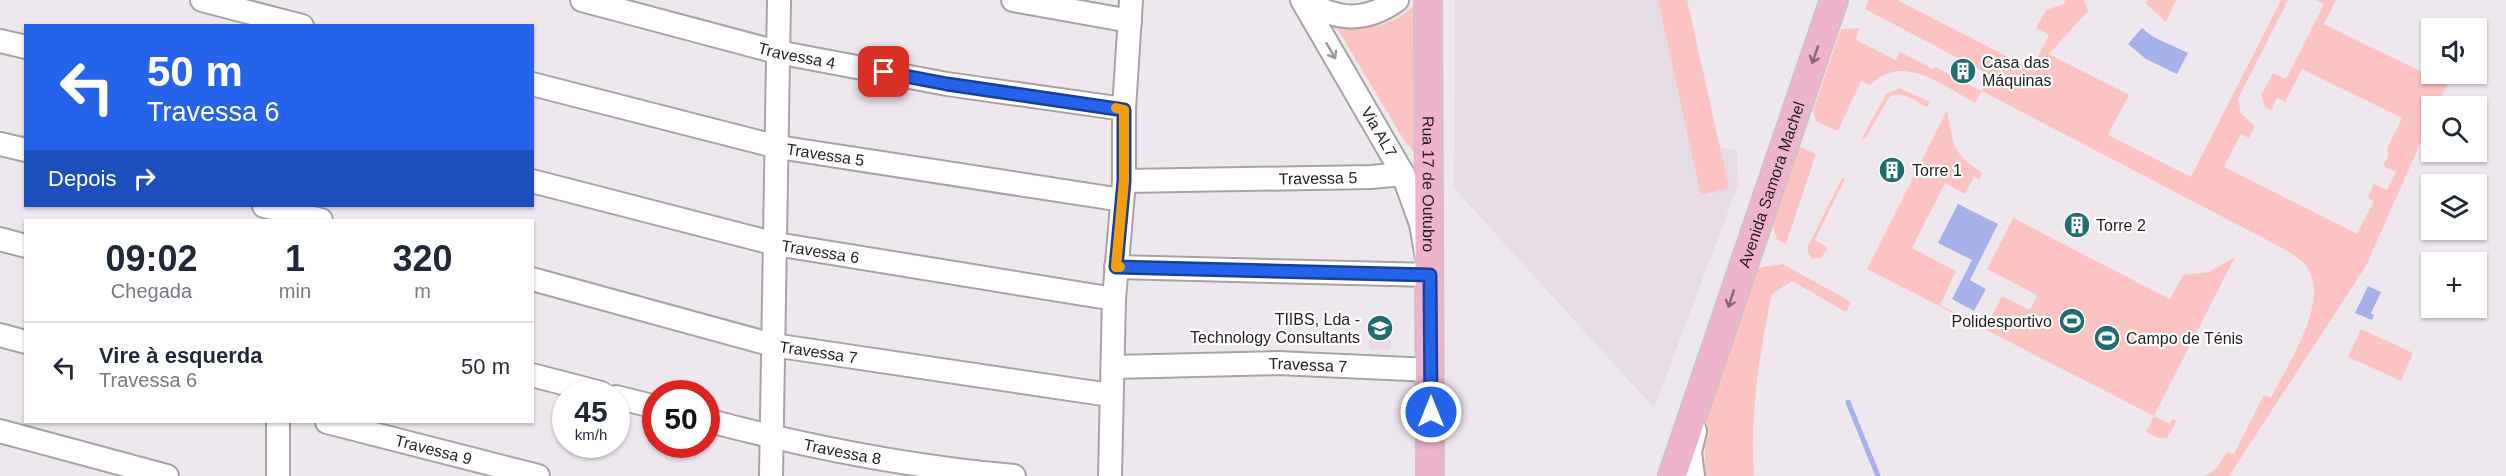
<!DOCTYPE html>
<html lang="pt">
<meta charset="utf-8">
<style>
:root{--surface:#fff;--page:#f6f6f7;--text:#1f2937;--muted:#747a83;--line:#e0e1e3}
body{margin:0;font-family:Helvetica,sans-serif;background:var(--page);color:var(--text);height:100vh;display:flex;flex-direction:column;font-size:22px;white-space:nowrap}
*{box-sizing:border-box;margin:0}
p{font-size:20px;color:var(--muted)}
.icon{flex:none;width:33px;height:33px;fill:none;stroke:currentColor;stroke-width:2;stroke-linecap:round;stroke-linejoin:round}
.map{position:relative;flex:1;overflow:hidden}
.details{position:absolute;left:24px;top:219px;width:510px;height:204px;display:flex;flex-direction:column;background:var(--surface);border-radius:0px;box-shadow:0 2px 4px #0004}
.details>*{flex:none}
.banner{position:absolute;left:24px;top:24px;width:510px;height:183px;border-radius:0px;box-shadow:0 2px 4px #0004;background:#2563eb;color:#fff;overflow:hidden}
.buttons{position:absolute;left:2421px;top:18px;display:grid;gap:12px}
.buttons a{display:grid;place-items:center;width:66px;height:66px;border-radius:0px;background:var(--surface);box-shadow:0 2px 4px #0004;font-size:30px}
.speed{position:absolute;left:552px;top:380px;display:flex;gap:12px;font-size:30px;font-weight:700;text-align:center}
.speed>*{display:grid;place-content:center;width:78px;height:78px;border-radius:50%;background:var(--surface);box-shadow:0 2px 4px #0004;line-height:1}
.speed small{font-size:15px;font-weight:400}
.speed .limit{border:9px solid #d22;background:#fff;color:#111}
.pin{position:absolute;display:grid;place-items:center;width:51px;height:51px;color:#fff;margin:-26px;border-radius:12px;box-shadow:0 3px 9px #0006}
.me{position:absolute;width:66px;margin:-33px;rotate:0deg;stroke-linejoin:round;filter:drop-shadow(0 0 4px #0008)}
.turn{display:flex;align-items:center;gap:21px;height:126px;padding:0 24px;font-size:27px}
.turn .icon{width:78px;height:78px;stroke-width:2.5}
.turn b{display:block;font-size:42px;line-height:51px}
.then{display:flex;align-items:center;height:57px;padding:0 24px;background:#0003;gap:12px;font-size:22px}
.eta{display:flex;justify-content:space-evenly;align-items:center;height:102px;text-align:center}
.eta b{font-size:36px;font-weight:600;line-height:42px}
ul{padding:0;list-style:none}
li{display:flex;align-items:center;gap:18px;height:90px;padding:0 24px;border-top:2px solid var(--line)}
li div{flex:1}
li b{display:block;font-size:22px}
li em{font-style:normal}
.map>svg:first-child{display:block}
.built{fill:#e7dbe6}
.green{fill:#fcc3c3}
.water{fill:#a7b1e9}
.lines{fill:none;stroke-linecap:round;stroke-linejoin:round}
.stream{stroke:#a7b1e9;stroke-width:5}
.minor-casing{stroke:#a9a3a8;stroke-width:26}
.major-casing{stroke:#c5c5c5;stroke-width:30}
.minor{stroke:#fff;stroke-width:22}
.major{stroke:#eeb3cd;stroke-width:27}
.oneway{stroke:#9b9a9b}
.oneway2{stroke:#886977}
.route-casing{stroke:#184099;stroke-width:15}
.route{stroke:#2563eb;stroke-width:10}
.slow{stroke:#f59e0b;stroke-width:10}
.labels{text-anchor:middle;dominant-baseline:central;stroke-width:4.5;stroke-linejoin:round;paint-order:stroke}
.street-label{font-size:16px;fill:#211f21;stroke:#fff}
.poi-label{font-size:16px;fill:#211f21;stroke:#fff;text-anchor:start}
</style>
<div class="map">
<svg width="2506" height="476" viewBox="0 0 2506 476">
<rect width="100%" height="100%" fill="#eee8ee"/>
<path class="built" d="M1455 0H1687L1720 148 1737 150 1738 185 1654 408 1454 188Z
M1370 320 1392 321 1391 350 1369 349Z"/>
<path class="green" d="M1421 0 1420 158 1405 142 1334 23C1375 29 1390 28 1421 0Z
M1658 0H1687L1729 188 1701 195Z
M1868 0H1897L2032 69 2049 35 2036 28 2046 10 2064 4 2066 0H2084L2088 11 2049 54 2129 95 2108 135 2191 177 2281 0H2288L2238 99 2241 113 2255 126 2249 138 2241 134 2224 167 2357 234 2374 201 2368 197 2374 184 2387 190 2396 172 2383 166 2389 153 2386 151 2402 118 2302 69 2285 102 2277 98 2271 111 2265 107 2261 95 2273 73 2286 79 2324 4 2316 0H2336L2324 24 2424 73 2431 58 2432 74H2452L2437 106H2432L2431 119 2366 266 2229 476H2205L2216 469 2227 452 2234 454 2264 395 2271 398C2287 365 2332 300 2306 266 2296 253 2277 246 2263 238L1982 91 1975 103C1942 86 1904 52 1870 85L1861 81 1838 131 1816 121 1813 111 1841 29 1859 28 1856 40 1896 60 1900 52 1933 69 1935 67 1981 91 1990 75 1865 9Z
M2148 0H2176L2166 22 2145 3Z
M1900 88 1930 102 1927 107C1915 101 1903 91 1890 96L1865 139 1862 138 1886 94Z
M1947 110C1954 145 1951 153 1983 173L1979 180 1974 177 1965 194 1945 183 1912 248 1956 271 1940 305 1986 328 2002 296 2030 310 2037 295 1987 269 2013 218 2170 299 2183 275 2209 272 2235 257 2154 416 2170 424 2172 419 2177 421 2167 438H2159L2146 432 2154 416 1867 269Z
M1799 146 1816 154 1786 244 1777 240 1773 226Z
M1842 178 1845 179 1815 240 1828 248 1821 258 1812 259 1808 253V246Z
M1783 264 1851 302 1846 312 1792 281 1772 294C1759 354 1750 414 1754 476H1705V418L1754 271 1762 267Z
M2361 329 2413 353 2401 381 2348 357Z"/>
<path class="water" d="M2142 28C2156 41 2171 44 2188 53L2177 74 2146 59 2128 44Z
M1958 204 1998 224 1970 280 1986 289 1974 311 1952 299 1972 260 1938 243Z
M2368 286 2381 292 2371 313 2374 315 2372 320 2355 313Z"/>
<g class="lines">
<path class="stream" d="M1848 402 1878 476"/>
<defs>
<g id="minor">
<path d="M202 0 302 26"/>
<path id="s1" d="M582 0 777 52 947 84 1124 109"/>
<path d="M1013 0 1130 21"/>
<path d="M1306 0C1336 22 1367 22 1397 0"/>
<path d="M0 41 26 47"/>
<path id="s2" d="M532 84 778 147 1122 200"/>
<path d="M0 144 26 150"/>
<path id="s3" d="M532 181 776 244 1114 299"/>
<path id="s4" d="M1124 181 1371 177 1403 174"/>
<path d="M264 206 321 220"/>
<path d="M0 239 26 246"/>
<path d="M1116 267 1430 275 1421 224 1403 174 1302 0"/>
<path id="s5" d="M532 279 773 345 1110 395"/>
<path d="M0 335 26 342"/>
<path id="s6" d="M1113 367 1278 363 1431 370"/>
<path d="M532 375 601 393"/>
<path d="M616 397 656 407"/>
<path id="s7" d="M706 420C808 447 909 467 1014 476"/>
<path id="s8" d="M327 422 538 476"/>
<path d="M0 431 167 476"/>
<path d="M278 476V422"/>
<path d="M771 476 779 0"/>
<path d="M1110 476 1114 299 1124 181V109L1131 0"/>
<path d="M1693 476 1690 452 1695 431"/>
</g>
<g id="major">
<path id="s9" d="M1428 0 1430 476"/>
<path id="s10" d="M1672 476 1834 0"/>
</g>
</defs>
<use href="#minor" class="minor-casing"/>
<use href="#major" class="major-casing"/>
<use href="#minor" class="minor"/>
<use href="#major" class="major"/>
</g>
<defs><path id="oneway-shaft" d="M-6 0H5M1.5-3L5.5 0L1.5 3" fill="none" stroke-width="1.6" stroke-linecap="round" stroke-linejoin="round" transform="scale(1.5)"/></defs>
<use class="oneway" href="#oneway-shaft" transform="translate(1331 51) rotate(60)"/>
<g class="oneway2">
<use href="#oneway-shaft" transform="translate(1815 55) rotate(109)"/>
<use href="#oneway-shaft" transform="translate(1731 299) rotate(108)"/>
</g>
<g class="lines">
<defs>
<path id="route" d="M884 72 947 84 1124 110V181L1116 267 1430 275 1431 412"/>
</defs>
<use href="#route" class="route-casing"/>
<use href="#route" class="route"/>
<path class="slow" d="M1116 108 1124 110V181L1116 267H1120"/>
</g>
<defs>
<symbol id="building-disc" viewBox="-11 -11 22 22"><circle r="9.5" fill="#206c70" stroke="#fff"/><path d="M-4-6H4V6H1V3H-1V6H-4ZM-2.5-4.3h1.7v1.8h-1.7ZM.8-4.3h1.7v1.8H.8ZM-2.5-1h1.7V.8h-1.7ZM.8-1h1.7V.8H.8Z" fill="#fff"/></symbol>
<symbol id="stadium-disc" viewBox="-11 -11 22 22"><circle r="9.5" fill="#206c70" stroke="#fff"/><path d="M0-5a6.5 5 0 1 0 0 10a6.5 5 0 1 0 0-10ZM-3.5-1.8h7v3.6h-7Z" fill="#fff"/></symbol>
<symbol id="school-disc" viewBox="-11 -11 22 22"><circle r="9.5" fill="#206c70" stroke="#fff"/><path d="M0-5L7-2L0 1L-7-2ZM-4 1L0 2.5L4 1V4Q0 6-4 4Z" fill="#fff"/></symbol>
</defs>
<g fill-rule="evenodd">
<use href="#building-disc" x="1948" y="56" width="30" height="30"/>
<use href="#building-disc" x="1877" y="155" width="30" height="30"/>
<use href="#building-disc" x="2062" y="210" width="30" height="30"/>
<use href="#stadium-disc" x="2057" y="306" width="30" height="30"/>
<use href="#school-disc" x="1365" y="313" width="30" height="30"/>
<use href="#stadium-disc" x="2092" y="323" width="30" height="30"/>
</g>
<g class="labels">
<g class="street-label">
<text stroke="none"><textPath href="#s1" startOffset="222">Travessa 4</textPath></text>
<text transform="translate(1379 132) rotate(60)">Via AL7</text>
<text stroke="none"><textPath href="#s2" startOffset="302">Travessa 5</textPath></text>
<text stroke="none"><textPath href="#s4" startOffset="194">Travessa 5</textPath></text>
<text stroke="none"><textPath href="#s9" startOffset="184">Rua 17 de Outubro</textPath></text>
<text stroke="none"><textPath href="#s10" startOffset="308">Avenida Samora Machel</textPath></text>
<text stroke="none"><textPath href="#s3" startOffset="297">Travessa 6</textPath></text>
<text stroke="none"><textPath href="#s5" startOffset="296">Travessa 7</textPath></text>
<text stroke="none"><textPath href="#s6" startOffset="195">Travessa 7</textPath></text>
<text stroke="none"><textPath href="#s8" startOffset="110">Travessa 9</textPath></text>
<text stroke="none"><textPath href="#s7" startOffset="140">Travessa 8</textPath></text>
</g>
<g class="poi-label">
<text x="1982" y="62">Casa das<tspan x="1982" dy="18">Máquinas</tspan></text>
<text x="1912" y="170">Torre 1</text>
<text x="2096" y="225">Torre 2</text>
<text x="1360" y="319" text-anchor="end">TIIBS, Lda -<tspan x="1360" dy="18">Technology Consultants</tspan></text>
<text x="2052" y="321" text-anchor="end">Polidesportivo</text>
<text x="2126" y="338">Campo de Ténis</text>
</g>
</g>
</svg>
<div class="buttons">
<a><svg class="icon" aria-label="sound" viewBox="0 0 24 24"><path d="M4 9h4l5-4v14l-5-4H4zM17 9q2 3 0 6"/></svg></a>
<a><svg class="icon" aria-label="search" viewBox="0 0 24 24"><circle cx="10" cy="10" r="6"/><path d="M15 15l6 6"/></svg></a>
<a><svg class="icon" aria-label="layers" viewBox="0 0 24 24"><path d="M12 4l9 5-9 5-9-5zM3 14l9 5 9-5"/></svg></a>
<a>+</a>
</div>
<div class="speed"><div>45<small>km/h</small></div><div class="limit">50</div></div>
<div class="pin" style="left:884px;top:72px;background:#d93025"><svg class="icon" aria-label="arrive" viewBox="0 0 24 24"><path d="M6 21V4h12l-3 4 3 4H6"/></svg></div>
<svg class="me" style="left:1431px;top:412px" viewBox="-20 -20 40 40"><circle r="17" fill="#2563eb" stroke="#fff" stroke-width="3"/><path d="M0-11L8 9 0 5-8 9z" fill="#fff"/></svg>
<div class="banner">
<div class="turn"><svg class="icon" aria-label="left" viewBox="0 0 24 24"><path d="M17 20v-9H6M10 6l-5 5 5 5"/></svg><div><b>50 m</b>Travessa 6</div></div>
<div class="then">Depois<svg class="icon" aria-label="right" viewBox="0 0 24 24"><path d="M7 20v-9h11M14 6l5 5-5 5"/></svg></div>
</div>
<section class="details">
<div class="eta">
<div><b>09:02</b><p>Chegada</p></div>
<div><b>1</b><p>min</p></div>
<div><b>320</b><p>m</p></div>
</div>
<ul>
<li><svg class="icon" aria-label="left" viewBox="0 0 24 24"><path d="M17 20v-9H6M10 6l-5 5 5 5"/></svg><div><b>Vire à esquerda</b><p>Travessa 6</p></div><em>50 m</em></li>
</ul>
</section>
</div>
